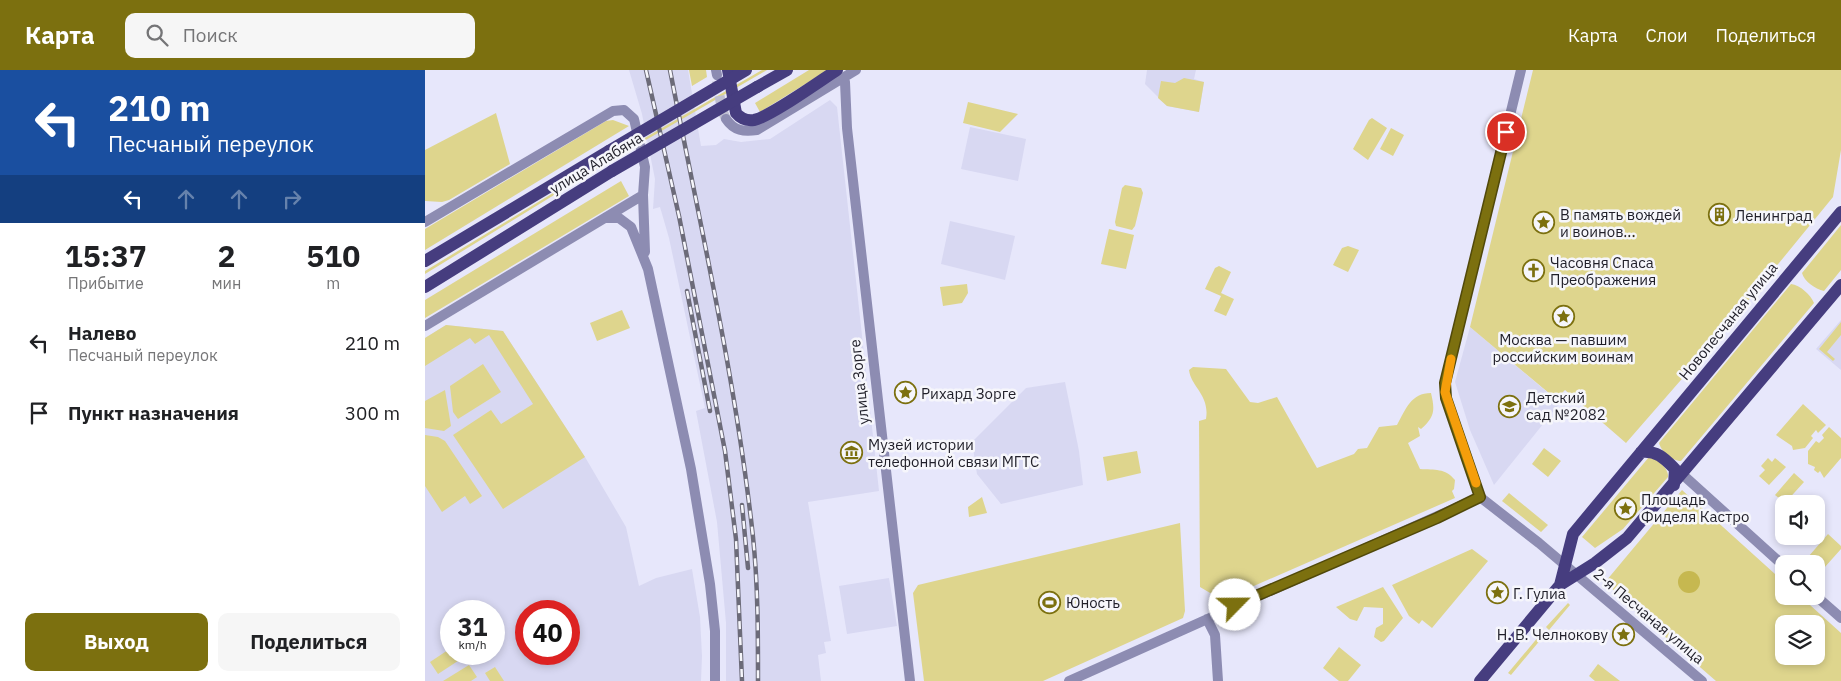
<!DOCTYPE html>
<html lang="ru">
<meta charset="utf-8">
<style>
:root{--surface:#fff;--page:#f6f6f6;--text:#202124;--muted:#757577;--accent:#7c700f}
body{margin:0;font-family:"IBM Plex Sans",sans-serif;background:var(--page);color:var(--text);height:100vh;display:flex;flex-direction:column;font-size:19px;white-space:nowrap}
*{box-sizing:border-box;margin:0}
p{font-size:16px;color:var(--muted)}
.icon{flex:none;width:28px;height:28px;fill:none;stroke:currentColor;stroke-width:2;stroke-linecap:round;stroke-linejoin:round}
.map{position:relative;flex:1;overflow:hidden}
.panel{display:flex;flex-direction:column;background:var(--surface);width:425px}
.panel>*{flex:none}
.hud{background:#1a4fa0;color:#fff;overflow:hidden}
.buttons{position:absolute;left:1350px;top:425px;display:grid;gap:10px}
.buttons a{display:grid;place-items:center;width:50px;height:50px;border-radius:10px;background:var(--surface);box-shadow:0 2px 8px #0003;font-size:25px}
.speed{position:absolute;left:15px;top:530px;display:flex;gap:10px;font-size:25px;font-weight:700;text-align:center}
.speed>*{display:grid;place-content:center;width:65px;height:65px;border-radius:50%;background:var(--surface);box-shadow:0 2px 8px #0003;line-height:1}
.speed small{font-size:12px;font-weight:400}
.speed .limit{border:8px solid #d22;background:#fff;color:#111}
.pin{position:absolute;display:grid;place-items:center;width:42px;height:42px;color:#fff;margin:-21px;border:2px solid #fff;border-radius:50%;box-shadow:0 1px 5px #0007}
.me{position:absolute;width:55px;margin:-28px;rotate:67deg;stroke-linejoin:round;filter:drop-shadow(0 0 4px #0008)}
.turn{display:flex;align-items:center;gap:18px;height:105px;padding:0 25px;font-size:22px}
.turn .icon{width:65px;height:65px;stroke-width:2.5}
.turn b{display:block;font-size:35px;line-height:42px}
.lanes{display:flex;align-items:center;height:48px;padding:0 25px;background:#0003;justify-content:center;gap:25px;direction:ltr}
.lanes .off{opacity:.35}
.eta{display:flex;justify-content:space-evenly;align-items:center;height:85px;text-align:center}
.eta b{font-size:30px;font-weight:700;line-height:35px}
.action{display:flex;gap:10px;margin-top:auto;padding:10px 25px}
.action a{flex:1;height:58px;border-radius:10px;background:var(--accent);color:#fff;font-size:20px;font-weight:700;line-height:58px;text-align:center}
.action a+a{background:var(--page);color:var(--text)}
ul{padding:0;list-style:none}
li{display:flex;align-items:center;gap:15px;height:70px;padding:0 25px}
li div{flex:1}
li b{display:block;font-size:19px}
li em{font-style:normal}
header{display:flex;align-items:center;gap:30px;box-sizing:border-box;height:70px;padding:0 25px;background:var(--accent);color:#fff}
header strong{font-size:24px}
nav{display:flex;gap:28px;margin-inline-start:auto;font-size:18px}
.search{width:350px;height:45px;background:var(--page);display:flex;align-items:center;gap:12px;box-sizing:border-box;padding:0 18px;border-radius:10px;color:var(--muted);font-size:19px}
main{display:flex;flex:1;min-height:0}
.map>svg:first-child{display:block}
.built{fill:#d8d8f2;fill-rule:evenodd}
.green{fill:#ded58d;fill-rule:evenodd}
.water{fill:#c6b850}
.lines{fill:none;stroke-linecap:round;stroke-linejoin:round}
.minor-tunnel{stroke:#bfbfd1;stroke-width:10;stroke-dasharray:10 5;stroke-linecap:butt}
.minor{stroke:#8d8cb2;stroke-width:10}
.major{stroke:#463d7f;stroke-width:12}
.rail-casing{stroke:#6c6b79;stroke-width:4.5}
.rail{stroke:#f6f6fb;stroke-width:2.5;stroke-dasharray:8;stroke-linecap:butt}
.major-bridge{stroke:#463d7f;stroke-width:12}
.route-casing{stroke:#51490a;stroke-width:12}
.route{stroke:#7c700f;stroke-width:9}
.slow{stroke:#f59e0b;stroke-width:9}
.labels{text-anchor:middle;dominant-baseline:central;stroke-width:5;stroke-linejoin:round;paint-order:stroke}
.street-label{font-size:15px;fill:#201f29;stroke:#f6f6fb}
.poi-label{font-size:15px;fill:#201f29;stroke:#f6f6fb;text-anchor:start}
</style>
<header>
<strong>Карта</strong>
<div class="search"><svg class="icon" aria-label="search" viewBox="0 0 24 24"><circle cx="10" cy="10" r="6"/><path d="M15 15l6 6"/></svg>Поиск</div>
<nav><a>Карта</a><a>Слои</a><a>Поделиться</a></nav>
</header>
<main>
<section class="panel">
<div class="hud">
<div class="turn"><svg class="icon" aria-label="left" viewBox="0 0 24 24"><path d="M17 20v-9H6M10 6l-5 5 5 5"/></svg><div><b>210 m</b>Песчаный переулок</div></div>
<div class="lanes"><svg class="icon" aria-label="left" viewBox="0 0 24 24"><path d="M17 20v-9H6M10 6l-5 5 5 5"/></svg><svg class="icon off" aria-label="ahead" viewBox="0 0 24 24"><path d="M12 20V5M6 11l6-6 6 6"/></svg><svg class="icon off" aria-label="ahead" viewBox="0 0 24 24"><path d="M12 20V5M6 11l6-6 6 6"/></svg><svg class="icon off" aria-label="right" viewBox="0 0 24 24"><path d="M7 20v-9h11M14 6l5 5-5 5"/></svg></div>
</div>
<div class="eta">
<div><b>15:37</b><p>Прибытие</p></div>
<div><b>2</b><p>мин</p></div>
<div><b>510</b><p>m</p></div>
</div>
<ul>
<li><svg class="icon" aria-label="left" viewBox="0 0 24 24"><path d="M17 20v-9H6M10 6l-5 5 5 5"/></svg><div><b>Налево</b><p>Песчаный переулок</p></div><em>210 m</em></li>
<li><svg class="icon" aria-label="arrive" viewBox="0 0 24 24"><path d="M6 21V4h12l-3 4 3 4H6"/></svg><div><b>Пункт назначения</b></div><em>300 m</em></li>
</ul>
<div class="action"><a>Выход</a><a>Поделиться</a></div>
</section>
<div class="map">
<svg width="1416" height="611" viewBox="0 0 1416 611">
<rect width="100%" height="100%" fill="#e7e7fb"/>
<path class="built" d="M204 0H263L276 76 291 75 299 69 316 72 345 69 405 30 412 37 454 421 383 432 406 571 399 572 401 583 393 585 396 611H301V553L292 452 271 341 280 338 244 168 235 137 228 139 230 109 217 44Z
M722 0H771L769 9 779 12 774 42 742 36 720 14Z
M545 57 601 69 593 111 536 99Z
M525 151 590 166 580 210 516 194Z
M1416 250V300L1391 279Z
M21 255 78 261 160 387 201 457 214 516 231 508 267 499 275 547 277 586 276 611H0V268ZM26 541H69V584H26ZM101 541H144V584H101Z
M1045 257 1135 333 1069 415 1045 360 1030 312Z
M640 312 654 381 658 415 576 434 552 404 547 372 601 318Z
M464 508 472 556 422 564 414 516Z"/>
<path class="green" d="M264 0H281L282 7 267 16Z
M337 0H342L188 89 0 204V201L187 87Z
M384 0H403L335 42 330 33Z
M1108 0H1416V80L1408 127 1296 264 1201 373 1140 320 1131 329 1045 257Z
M759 8 779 12 774 42 742 36 733 28 736 11 750 13Z
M543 32 593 44 575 62 538 53Z
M71 43 85 94 24 130 17 132 0 131V80Z
M947 48 962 58 943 90 928 79 944 50Z
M188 50 204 56 0 180V159L181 51Z
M966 58 979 65 968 86 955 79Z
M196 111 204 126 0 248V230Z
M700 115 716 118 718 123 710 156 707 160 691 156 690 152 697 118Z
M1416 155V200L1399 221C1390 219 1379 211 1377 203Z
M684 159 709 165 701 199 676 194Z
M923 176 934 180 923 202 908 195 917 178Z
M794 196 806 202 796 223 809 229 801 246 789 241 796 226 780 219 790 198Z
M542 214 543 223 537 233 518 236 515 217Z
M1366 214C1375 215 1386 225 1389 233L1256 391C1247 391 1236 381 1234 373Z
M197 240 205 258 172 271 165 253Z
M1416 252V265L1402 282 1410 289 1408 291 1394 279Z
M21 255 78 261 160 387 78 439 28 365 66 340 76 354 108 334 64 265 50 274 45 268 0 296V268Z
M58 294 76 322 33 349 28 342 25 316Z
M768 297 801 299 825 332 833 333 852 327 892 398 929 384 933 379 942 378 954 357 972 355C981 339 986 323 1006 323 1010 340 1010 347 996 359L993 357 995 366 983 373 995 399C1010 400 1020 398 1030 410L1029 419 1027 421 1030 428 797 530 775 517 774 351 781 349C785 325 766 317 764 300Z
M20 320 26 356 19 361 0 358V331Z
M1378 334 1401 355 1393 363 1391 360 1386 366 1388 368 1380 378 1368 380 1367 376 1351 365Z
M1404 357 1416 368V388L1399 408 1395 401 1393 403 1389 400 1390 397 1383 394V381L1391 371 1394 373 1399 368 1397 365Z
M0 365 13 367 20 371 57 426 45 434 40 426 17 442 0 416Z
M1119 378 1136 391 1123 407 1107 394Z
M712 381 716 403 682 411 678 387Z
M1224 387C1232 389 1244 398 1243 407L1198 459 1170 478 1157 467Z
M1343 388 1347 392 1350 388 1361 397 1344 415 1334 406 1340 400 1336 396Z
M1369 403 1379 412 1360 433 1350 425Z
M1257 420 1359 512V526H1375L1416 563V611H1291L1193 526 1181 511ZM1359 554H1391V586H1359Z
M1084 423 1123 455 1116 462 1077 431Z
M557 427 562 443 544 447 543 437Z
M755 453 760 541 758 548 618 611H499L488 523 493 515Z
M1403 464 1416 476V479L1391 507V494H1377Z
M1047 479 1063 491 1007 558 997 550 994 554 984 546 967 515Z
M958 517 978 548 959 571 956 572 949 567 951 558 958 554V538L939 537 932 551 925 549 911 537Z
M1143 533 1145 535 1124 560 1121 557Z
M1119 560 1122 562 1086 605 1083 603Z
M914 577 936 595 923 611H914L898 598Z
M26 578V584H37L39 587 13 604 5 592Z
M1173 594 1195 611H1170L1164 606Z
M44 595 52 607 46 611H18Z
M70 597 79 611H65L60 603Z"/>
<path class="water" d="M1253 512a11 11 0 1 1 22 0a11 11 0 1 1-22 0Z"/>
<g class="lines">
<path class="minor-tunnel" d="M292 11 297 40 301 49"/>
<path class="minor" d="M291 0 292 5
M418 9 420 12 422 58 485 611
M301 49C309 61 319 62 332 60L431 0
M181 148H194L206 157 223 199 266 399 285 514 290 561V611
M0 152 188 41 199 40 209 49 220 97 218 125 220 182
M0 256 218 125
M1257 404 1359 496
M1055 427 1021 328 1020 313 1096 0
M1055 427 1114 473 1277 611
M1391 526 1416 548
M782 549 790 565 793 611
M644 611 1055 427"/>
<path class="major" d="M303 0 311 43C316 49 322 51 329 50 345 47 395 11 412 0
M332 17 362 0
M0 191 184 81
M0 217 187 101
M1216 382C1232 380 1240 389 1250 399L1249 415
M1135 515 1148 464 1416 142
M1055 611 1135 515 1170 493 1202 468 1416 215"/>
<defs>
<path id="rail" d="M221 0 254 146 300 381 311 469 317 611
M245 0C275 155 311 310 328 467 333 515 333 563 333 611
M262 221 285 341
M317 435 323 498"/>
</defs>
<use href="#rail" class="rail-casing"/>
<use href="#rail" class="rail"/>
<path class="major-bridge" d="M184 81 321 0
M187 101 332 17"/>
</g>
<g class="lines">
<defs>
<path id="route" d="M810 535 1012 448 1055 427 1021 328 1020 313 1081 62"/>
</defs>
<use href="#route" class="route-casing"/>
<use href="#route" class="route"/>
<path class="slow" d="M1026 289 1020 322 1051 413"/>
</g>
<defs>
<symbol id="building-ring" viewBox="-11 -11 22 22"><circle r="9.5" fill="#f6f6fb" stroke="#7c700f" stroke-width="1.5"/><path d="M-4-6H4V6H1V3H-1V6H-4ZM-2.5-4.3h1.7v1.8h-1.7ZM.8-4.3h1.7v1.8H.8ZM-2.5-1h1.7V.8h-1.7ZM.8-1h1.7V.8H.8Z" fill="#7c700f"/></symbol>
<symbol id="sight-ring" viewBox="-11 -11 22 22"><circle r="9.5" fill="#f6f6fb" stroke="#7c700f" stroke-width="1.5"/><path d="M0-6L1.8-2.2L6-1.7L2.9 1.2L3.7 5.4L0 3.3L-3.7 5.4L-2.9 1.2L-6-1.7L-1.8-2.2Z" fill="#7c700f"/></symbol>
<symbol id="church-ring" viewBox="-11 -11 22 22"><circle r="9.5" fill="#f6f6fb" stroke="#7c700f" stroke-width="1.5"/><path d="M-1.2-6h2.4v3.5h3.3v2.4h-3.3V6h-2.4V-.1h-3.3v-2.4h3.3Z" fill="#7c700f"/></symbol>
<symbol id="school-ring" viewBox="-11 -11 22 22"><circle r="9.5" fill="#f6f6fb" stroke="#7c700f" stroke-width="1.5"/><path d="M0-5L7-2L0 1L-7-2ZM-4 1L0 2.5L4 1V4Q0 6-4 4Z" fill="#7c700f"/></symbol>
<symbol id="museum-ring" viewBox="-11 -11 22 22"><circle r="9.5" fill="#f6f6fb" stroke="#7c700f" stroke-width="1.5"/><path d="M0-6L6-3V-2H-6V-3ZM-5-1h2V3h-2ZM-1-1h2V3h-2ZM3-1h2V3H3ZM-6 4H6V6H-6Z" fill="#7c700f"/></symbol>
<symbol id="stadium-ring" viewBox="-11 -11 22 22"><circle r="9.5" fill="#f6f6fb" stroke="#7c700f" stroke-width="1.5"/><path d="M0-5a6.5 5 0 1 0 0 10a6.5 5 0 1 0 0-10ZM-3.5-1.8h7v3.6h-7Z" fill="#7c700f"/></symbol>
</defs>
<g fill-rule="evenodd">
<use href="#building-ring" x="1282" y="132" width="25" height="25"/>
<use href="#sight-ring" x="1106" y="140" width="25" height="25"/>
<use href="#church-ring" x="1096" y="188" width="25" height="25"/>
<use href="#sight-ring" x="1126" y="234" width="25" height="25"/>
<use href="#sight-ring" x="468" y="310" width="25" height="25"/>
<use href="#school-ring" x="1072" y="324" width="25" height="25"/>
<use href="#museum-ring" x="414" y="370" width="25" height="25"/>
<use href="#sight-ring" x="1188" y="426" width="25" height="25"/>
<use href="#sight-ring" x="1060" y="510" width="25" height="25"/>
<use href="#stadium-ring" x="612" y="520" width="25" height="25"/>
<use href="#sight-ring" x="1186" y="552" width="25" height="25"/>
</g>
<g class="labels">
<g class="street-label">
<text transform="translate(171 93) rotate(-31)">улица Алабяна</text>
<text transform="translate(1303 251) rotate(-51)">Новопесчаная улица</text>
<text transform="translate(434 312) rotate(-96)">улица Зорге</text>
<text transform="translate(1224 546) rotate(40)">2-я Песчаная улица</text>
</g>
<g class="poi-label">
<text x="1135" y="144">В память вождей<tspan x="1135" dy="17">и воинов...</tspan></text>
<text x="1310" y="145">Ленинград</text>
<text x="1125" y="192">Часовня Спаса<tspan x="1125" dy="17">Преображения</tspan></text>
<text x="1138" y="269" text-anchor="middle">Москва — павшим<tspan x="1138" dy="17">российским воинам</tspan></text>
<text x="496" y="323">Рихард Зорге</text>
<text x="1101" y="327">Детский<tspan x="1101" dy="17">сад №2082</tspan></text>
<text x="443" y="374">Музей истории<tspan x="443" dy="17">телефонной связи МГТС</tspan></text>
<text x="1216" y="429">Площадь<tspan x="1216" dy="17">Фиделя Кастро</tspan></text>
<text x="1088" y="523">Г. Гулиа</text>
<text x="641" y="532">Юность</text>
<text x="1183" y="564" text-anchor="end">Н. В. Челнокову</text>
</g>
</g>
</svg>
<div class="buttons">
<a><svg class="icon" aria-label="sound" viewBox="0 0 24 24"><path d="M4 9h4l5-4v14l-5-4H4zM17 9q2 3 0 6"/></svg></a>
<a><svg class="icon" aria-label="search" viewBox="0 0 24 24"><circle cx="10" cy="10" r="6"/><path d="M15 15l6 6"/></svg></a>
<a><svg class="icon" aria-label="layers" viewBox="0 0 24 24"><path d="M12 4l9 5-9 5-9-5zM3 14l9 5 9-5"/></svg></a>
</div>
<div class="speed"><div>31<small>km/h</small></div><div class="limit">40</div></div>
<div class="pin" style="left:1081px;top:62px;background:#d93025"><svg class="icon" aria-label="arrive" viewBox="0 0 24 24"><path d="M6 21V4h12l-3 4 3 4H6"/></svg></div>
<svg class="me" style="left:810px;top:535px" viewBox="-20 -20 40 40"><circle r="19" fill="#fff"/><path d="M0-13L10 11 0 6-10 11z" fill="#7c700f"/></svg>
</div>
</main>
